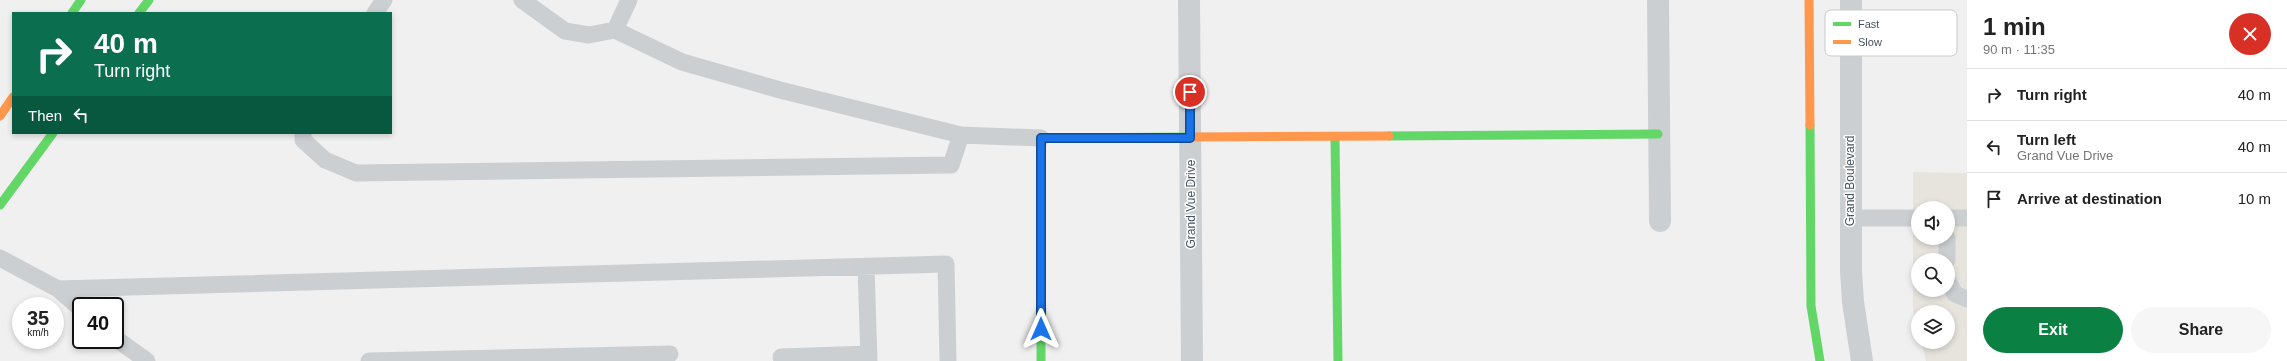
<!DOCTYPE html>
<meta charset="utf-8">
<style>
:root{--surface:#fff;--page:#f6f6f6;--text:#222;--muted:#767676;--line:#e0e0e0;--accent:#0b8043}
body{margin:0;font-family:Arial,sans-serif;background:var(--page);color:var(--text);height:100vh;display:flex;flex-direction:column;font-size:15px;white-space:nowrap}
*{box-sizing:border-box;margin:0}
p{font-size:13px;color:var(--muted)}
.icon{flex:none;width:22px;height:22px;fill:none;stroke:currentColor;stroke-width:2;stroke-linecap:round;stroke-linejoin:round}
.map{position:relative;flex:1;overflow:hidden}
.details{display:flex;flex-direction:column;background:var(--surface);width:320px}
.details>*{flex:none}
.banner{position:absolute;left:12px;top:12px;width:380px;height:122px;border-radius:0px;box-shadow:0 2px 6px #0003;background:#0b6e4f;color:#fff;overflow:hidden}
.controls{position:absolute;left:1911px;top:201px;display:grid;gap:8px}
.controls a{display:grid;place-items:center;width:44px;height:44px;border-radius:50%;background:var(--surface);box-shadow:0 2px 6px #0003;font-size:20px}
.speed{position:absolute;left:12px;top:297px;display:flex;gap:8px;font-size:20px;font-weight:700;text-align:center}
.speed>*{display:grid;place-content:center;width:52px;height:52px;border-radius:50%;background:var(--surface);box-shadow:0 2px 6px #0003;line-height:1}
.speed small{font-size:10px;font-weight:400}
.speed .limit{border:2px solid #111;border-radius:6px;background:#fff;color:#111}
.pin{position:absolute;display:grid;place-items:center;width:34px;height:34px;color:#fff;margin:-17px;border:2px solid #fff;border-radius:50%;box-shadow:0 1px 4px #0007}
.me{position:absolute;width:44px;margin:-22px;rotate:0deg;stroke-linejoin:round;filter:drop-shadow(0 0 3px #0008)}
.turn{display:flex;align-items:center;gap:14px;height:84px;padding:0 16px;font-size:18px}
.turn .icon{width:52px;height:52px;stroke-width:2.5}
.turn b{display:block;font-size:28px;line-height:34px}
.then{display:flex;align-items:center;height:38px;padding:0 16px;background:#0003;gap:8px;font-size:15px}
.round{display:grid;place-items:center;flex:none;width:42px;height:42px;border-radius:21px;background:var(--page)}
.head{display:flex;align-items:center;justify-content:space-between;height:68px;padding:0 16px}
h1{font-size:24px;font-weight:700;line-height:30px}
.button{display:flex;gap:8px;margin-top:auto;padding:8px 16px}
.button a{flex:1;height:46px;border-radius:24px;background:var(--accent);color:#fff;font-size:16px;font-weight:700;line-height:46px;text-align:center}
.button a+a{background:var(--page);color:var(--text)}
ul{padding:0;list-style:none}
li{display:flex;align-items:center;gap:12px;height:52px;padding:0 16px;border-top:1px solid var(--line)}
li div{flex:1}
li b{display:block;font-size:15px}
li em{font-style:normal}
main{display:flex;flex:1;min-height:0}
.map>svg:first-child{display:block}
.commercial{fill:#e6e4dd;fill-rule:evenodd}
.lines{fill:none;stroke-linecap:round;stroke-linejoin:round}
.lane{stroke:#cccfd1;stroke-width:17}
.street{stroke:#cccfd1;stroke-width:22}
.fast{stroke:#63d668;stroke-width:9}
.slow{stroke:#ff974d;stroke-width:9}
.route-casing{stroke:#114b97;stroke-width:10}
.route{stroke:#1a73e8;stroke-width:7}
.labels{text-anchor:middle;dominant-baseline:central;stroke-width:3;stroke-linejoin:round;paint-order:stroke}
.street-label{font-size:12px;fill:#45535f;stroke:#fff}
.key{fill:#fff;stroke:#c7cbcf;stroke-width:1}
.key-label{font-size:11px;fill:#45535f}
</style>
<main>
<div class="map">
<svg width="1967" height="361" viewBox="0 0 1967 361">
<rect width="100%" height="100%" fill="#f1f0f0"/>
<path class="commercial" d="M1913 172 1967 173V361H1926L1921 342H1948V312H1918V329L1913 311ZM1918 208H1948V238H1918ZM1918 260H1948V290H1918Z"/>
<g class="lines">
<path class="lane" d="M375 13 384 0
M615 30 629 0
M303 133V140L325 160 356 173 951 165 961 135 780 90 682 62 615 30 589 35 565 31 522 0
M961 135 1041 138
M1850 218H1918
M1948 218H1967
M1947 238V260
M0 258 58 289 81 309
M866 266 869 361
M1948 281 1955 294 1967 299
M58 289 946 264 948 361
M115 338 147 361
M781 357 869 354
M369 361 670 354"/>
<path class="street" d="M1189 0 1192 361
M1658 0 1660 221
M1851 0V271L1853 302 1862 361"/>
<path class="fast" d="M72 13 81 0
M139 13 149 0
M1810 125 1811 306 1820 361
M1389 136 1658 134
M1335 137 1338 361
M0 205 53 133
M1041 361V138L1191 137"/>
<path class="slow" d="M1809 0 1810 125
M0 116 13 97
M1191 137 1389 136"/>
</g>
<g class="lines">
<defs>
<path id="route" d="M1041 329V138H1190V92"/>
</defs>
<use href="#route" class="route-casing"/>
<use href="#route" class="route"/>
</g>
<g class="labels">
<g class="street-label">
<text transform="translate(1850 181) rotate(-90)">Grand Boulevard</text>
<text transform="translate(1191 204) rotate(-90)">Grand Vue Drive</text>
</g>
</g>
<rect x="1825" y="10" width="132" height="46" rx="6" class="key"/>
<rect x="1833" y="22" width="18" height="4" fill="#63d668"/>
<rect x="1833" y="40" width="18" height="4" fill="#ff974d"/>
<g class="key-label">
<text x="1858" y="28">Fast</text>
<text x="1858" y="46">Slow</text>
</g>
</svg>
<div class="controls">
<a><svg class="icon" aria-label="sound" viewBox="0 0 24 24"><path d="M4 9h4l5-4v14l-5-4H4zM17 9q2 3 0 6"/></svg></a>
<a><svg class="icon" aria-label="search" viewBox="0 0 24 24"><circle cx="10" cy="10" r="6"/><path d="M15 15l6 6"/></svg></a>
<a><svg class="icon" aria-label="layers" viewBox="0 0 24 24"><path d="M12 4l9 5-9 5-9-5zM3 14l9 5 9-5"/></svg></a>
</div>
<div class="speed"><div>35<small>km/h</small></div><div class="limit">40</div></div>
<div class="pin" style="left:1190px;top:92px;background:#d93025"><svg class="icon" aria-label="arrive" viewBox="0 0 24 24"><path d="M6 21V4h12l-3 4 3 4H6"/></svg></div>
<svg class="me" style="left:1041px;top:329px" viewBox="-20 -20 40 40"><path d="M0-17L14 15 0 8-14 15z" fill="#1a73e8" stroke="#fff" stroke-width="4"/></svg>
<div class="banner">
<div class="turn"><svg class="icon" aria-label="right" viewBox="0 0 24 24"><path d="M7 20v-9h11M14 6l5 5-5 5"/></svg><div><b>40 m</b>Turn right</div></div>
<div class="then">Then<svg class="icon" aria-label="left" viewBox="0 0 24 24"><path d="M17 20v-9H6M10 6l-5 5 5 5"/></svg></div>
</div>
</div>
<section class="details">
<div class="head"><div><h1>1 min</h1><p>90 m · 11:35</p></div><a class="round" style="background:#d93025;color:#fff"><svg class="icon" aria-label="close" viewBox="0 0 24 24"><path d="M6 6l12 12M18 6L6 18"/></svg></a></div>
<ul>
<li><svg class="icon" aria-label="right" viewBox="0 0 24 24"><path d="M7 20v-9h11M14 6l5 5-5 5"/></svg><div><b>Turn right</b></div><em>40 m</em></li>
<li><svg class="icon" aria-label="left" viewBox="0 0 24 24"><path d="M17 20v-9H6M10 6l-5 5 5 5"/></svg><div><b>Turn left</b><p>Grand Vue Drive</p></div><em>40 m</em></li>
<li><svg class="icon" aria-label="arrive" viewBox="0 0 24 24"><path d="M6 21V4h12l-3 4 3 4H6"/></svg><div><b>Arrive at destination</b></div><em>10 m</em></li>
</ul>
<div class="button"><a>Exit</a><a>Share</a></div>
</section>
</main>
